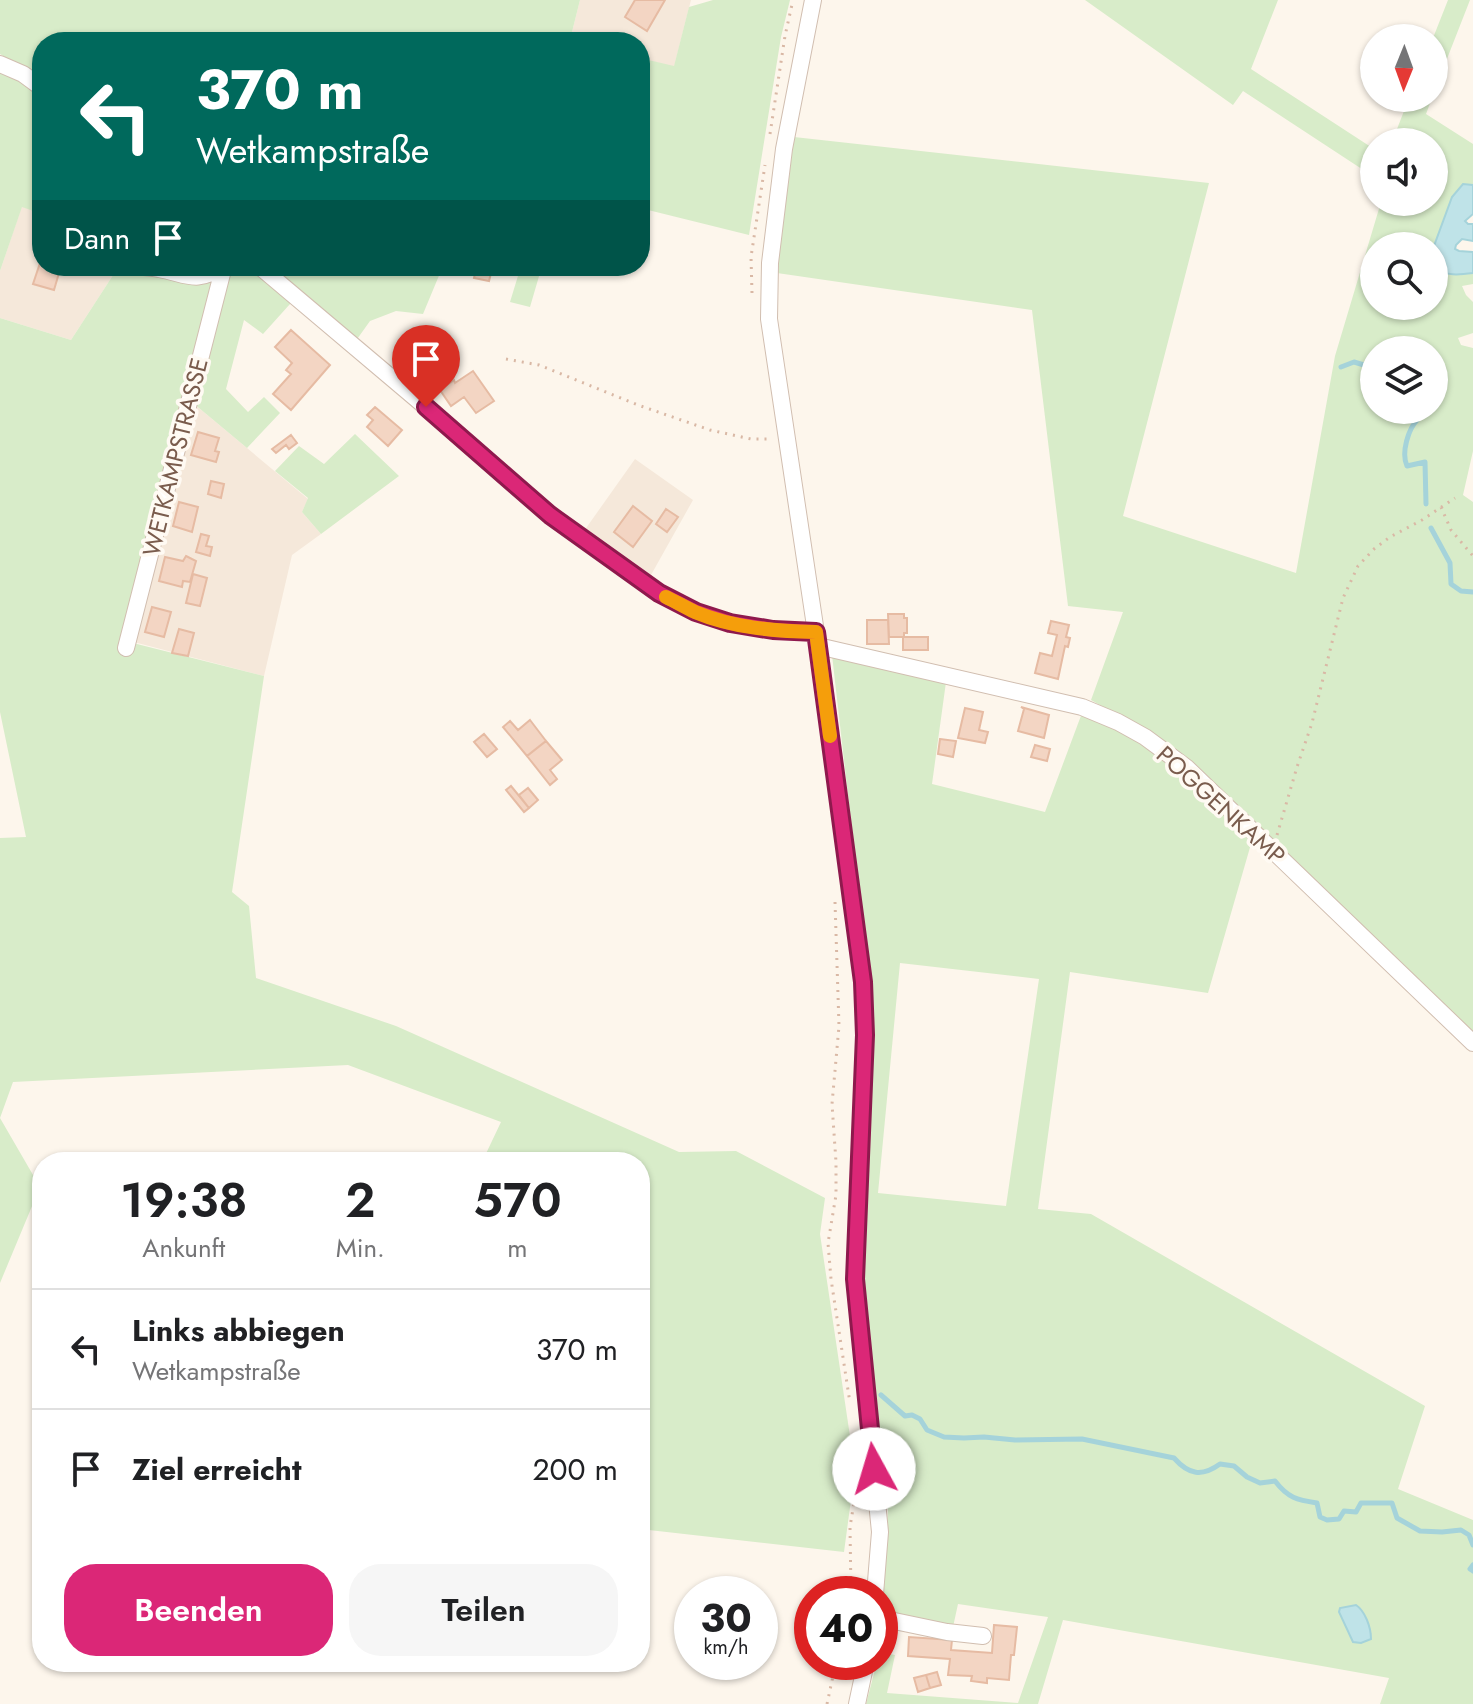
<!DOCTYPE html>
<html lang="de">
<meta charset="utf-8">
<style>
:root{--surface:#fff;--page:#f6f6f6;--text:#202124;--muted:#757577;--line:#e0e0e0;--accent:#db2777}
body{margin:0;font-family:Jost,sans-serif;background:var(--page);color:var(--text);height:100vh;display:flex;flex-direction:column;font-size:30px;white-space:nowrap}
*{box-sizing:border-box;margin:0}
p{font-size:26px;color:var(--muted)}
.icon{flex:none;width:44px;height:44px;fill:none;stroke:currentColor;stroke-width:2;stroke-linecap:round;stroke-linejoin:round}
.map{position:relative;flex:1;overflow:hidden}
.panel{position:absolute;left:32px;top:1152px;width:618px;height:520px;display:flex;flex-direction:column;background:var(--surface);border-radius:32px;box-shadow:0 2px 6px #0004}
.panel>*{flex:none}
.hud{position:absolute;left:32px;top:32px;width:618px;height:244px;border-radius:32px;box-shadow:0 2px 6px #0004;background:#00695c;color:#fff;overflow:hidden}
.needle{width:52px;rotate:181deg}
.controls{position:absolute;left:1360px;top:24px;display:grid;gap:16px}
.controls a{display:grid;place-items:center;width:88px;height:88px;border-radius:50%;background:var(--surface);box-shadow:0 2px 6px #0004;font-size:40px}
.speed{position:absolute;left:674px;top:1576px;display:flex;gap:16px;font-size:40px;font-weight:700;text-align:center}
.speed>*{display:grid;place-content:center;width:104px;height:104px;border-radius:50%;background:var(--surface);box-shadow:0 2px 6px #0004;line-height:1}
.speed small{font-size:20px;font-weight:400}
.speed .limit{border:12px solid #d22;background:#fff;color:#111}
.pin{position:absolute;display:grid;place-items:center;width:68px;height:68px;color:#fff;margin:-82px -34px;border-radius:50% 50% 50% 0;rotate:-45deg;box-shadow:0 0 8px #0007}
.pin .icon{rotate:45deg}
.me{position:absolute;width:88px;margin:-44px;rotate:354deg;stroke-linejoin:round;filter:drop-shadow(0 0 6px #0008)}
.turn{display:flex;align-items:center;gap:28px;height:168px;padding:0 32px;font-size:36px}
.turn .icon{width:104px;height:104px;stroke-width:2.5}
.turn b{display:block;font-size:56px;line-height:68px}
.then{display:flex;align-items:center;height:76px;padding:0 32px;background:#0003;gap:16px;font-size:30px}
.eta{display:flex;justify-content:space-evenly;align-items:center;height:136px;text-align:center}
.eta b{font-size:48px;font-weight:600;line-height:56px}
.primary-button{display:flex;gap:16px;margin-top:auto;padding:16px 32px}
.primary-button a{flex:1;height:92px;border-radius:32px;background:var(--accent);color:#fff;font-size:32px;font-weight:600;line-height:92px;text-align:center}
.primary-button a+a{background:var(--page);color:var(--text)}
ul{padding:0;list-style:none}
li{display:flex;align-items:center;gap:24px;height:120px;padding:0 32px;border-top:2px solid var(--line)}
li div{flex:1}
li b{display:block;font-size:30px}
li em{font-style:normal}
.map>svg:first-child{display:block}
.residential{fill:#f5e8da}
.green{fill:#d8ecc9;fill-rule:evenodd}
.water{fill:#bfe3e8;stroke:#a5d3da;stroke-width:2}
.lines{fill:none;stroke-linecap:round;stroke-linejoin:round}
.stream{stroke:#a5d3da;stroke-width:5}
.building{fill:#f3d5c3;stroke:#e6bba3;stroke-width:2}
.minor-casing{stroke:#d1beb0;stroke-width:18}
.path{stroke:#d9b8a5;stroke-width:3;stroke-dasharray:2 6;stroke-linecap:butt}
.minor{stroke:#fff;stroke-width:16}
.route-casing{stroke:#8e194d;stroke-width:20}
.route{stroke:#db2777;stroke-width:14}
.slow{stroke:#f59e0b;stroke-width:14}
.labels{text-anchor:middle;dominant-baseline:central;stroke-width:7;stroke-linejoin:round;paint-order:stroke}
.street-label{font-size:24px;fill:#7a5c4d;stroke:#fffaf3}
</style>
<div class="map">
<svg width="1473" height="1704" viewBox="0 0 1473 1704">
<rect width="100%" height="100%" fill="#fdf6ec"/>
<path class="residential" d="M580 0H691L674 67 640 58V42H577L570 40Z
M22 206 42 214V266H119L71 340 0 318V271Z
M193 403 308 499 302 512 321 534 292 555 264 676 130 641Z
M635 459 693 500 651 575 584 531Z"/>
<path class="green" d="M0 0H580L570 40 577 42H42V79L0 54Z
M713 0H790L781 37 749 235 640 208V58L674 66 689 7Z
M1085 0H1278L1251 69 1374 149V177L1243 91 1233 105Z
M1448 0H1470L1434 92 1433 38Z
M0 68 42 95V214L22 207 0 271Z
M1409 98H1432L1426 114 1473 144V185L1463 184 1434 246H1374V306H1434V268C1447 276 1458 275 1473 273V284L1462 286 1466 295 1473 302V333L1458 338 1461 345 1473 348V451L1463 495 1473 502V1037L1151 734 1091 700 1123 612 1068 606 1032 310 777 273 794 137 1209 183 1123 516 1296 573 1335 356 1381 202H1434V142H1392ZM1374 350H1434V410H1374Z
M229 266H443L423 314 396 311 370 321 355 342 299 294 263 334 244 320 226 389 248 412 264 397 280 413 247 448 193 403Z
M521 266H542L530 307 510 302Z
M117 269 216 276 125 641 264 676 232 892 249 906 256 978 396 1026 679 1152 736 1151 825 1198 820 1234 855 1470 844 1552 640 1529V1162H482L501 1122 348 1065 13 1082 0 1118 40 1187 0 1283V838L26 837 0 712V318L71 340Z
M355 434 399 476 321 534 302 512 308 498 275 471 299 446 324 464Z
M832 655 946 682 932 784 1045 812 1082 713 1117 726 1184 772 1253 837 1208 993 1070 972 1038 1209 1091 1214 1425 1406 1398 1489 1473 1520V1704H1380L1389 1678 1063 1620 1038 1704H866L877 1662H880V1652L895 1655 887 1693 1018 1703 1048 1617 958 1604 953 1627 880 1613 888 1511 858 1280 869 979ZM900 963 1039 979 1006 1206 878 1193Z"/>
<path class="water" d="M1463 184 1473 185V214L1465 221 1468 224H1473V241L1462 239 1456 245 1455 249 1459 251 1473 252V273C1458 275 1447 276 1434 268V246L1452 197Z
M1356 1605C1365 1611 1371 1627 1371 1639L1361 1643 1353 1642 1339 1612 1340 1608Z"/>
<g class="lines">
<path class="stream" d="M1341 367 1354 362 1374 368
M1395 410 1396 416H1400L1410 410 1416 412 1418 419C1408 429 1401 453 1407 466L1425 462 1426 504
M1431 528 1450 563 1451 584 1461 591 1473 592
M881 1395 905 1416 912 1415 920 1419 927 1430 944 1437 964 1438 984 1437 1015 1440 1082 1439 1174 1458C1189 1475 1202 1477 1220 1464L1234 1466 1247 1477 1260 1483 1275 1481C1288 1498 1297 1500 1317 1503L1320 1517 1327 1520 1339 1519 1344 1511 1356 1512 1361 1503H1392L1397 1518 1420 1531 1442 1532 1461 1530 1469 1535 1473 1545
M1473 1565 1470 1569 1473 1571"/>
</g>
<path class="building" d="M635 0H665L647 31 625 17Z
M41 260 42 266H61L54 290 33 284Z
M477 266 492 269 489 281 474 278Z
M291 330 330 365 291 410 273 394 291 374 286 370 292 363 275 347Z
M428 343 449 373 435 383 428 374 418 382 403 361Z
M473 371 494 401 476 413 464 397 451 406 440 390 454 380 455 383Z
M375 407 402 430 388 446 367 427 373 420 367 415Z
M198 432 219 438 215 451 219 452 216 462 191 455Z
M291 435 297 443 289 449 286 445 276 453 272 449Z
M211 481 224 484 221 498 208 494Z
M179 502 198 507 192 532 173 526Z
M633 506 652 521 633 547 614 532Z
M666 509 678 517 667 532 656 524Z
M201 534 209 536 206 546 212 547 210 556 196 552Z
M186 556 196 561 190 582 183 581 182 587 159 581 165 557 183 561Z
M193 574 207 578 200 606 186 603Z
M152 607 171 612 164 637 145 632Z
M888 614H904V618H907V633H904V637H889Z
M867 620H888L889 644H867Z
M1051 621 1069 625 1066 637 1070 638 1068 647 1065 646 1058 679 1035 673 1040 653 1052 656 1057 635 1048 633Z
M179 629 194 633 188 656 172 653Z
M903 637H928V650H903Z
M1021 707 1049 715 1044 738 1018 731 1024 709Z
M965 708 983 712 979 730 988 732 985 743 958 738Z
M530 720 546 741 527 756 503 727 510 721 518 730Z
M484 734 497 749 487 757 474 742Z
M940 739 956 741 953 757 938 754Z
M546 741 562 760 550 770 557 779 550 785 527 756Z
M1035 745 1050 749 1047 761 1031 757Z
M511 786 529 808 524 812 506 790Z
M528 788 538 800 529 808 519 795Z
M994 1625 1017 1627 1014 1655H1011L1009 1680 987 1678V1683L971 1681 972 1676 948 1675 950 1659 908 1656 909 1637 952 1640 951 1650 992 1653Z
M937 1672 941 1685 930 1688 926 1675Z
M926 1675 930 1688 918 1692 914 1678Z"/>
<g class="lines">
<defs>
<path id="minor" d="M813 0 784 149 770 263 769 319 818 646 863 982 865 1035 855 1279 880 1532 875 1594
M0 64 23 74 42 88
M132 266C141 267 150 267 159 269 187 274 196 285 223 266
M259 266 426 407 550 515 659 593 696 612 730 623 773 630 816 632
M818 646 1082 707 1118 722 1145 737 1187 768 1473 1043
M126 648 224 266
M880 1618 947 1632 983 1636
M857 1704 866 1662"/>
</defs>
<use href="#minor" class="minor-casing"/>
<path class="path" d="M770 134 785 36 793 0
M752 293 751 257 765 165
M506 359 539 365 638 405 710 430 751 439H772
M1441 507 1451 530 1473 556
M1277 835 1297 767 1312 723 1343 598 1358 566 1374 549 1390 537 1422 520 1455 498
M835 902 839 1026 832 1104 836 1162V1195L828 1243 831 1279 850 1403
M851 1594 850 1527 858 1478
M827 1704 836 1662"/>
<use href="#minor" class="minor"/>
</g>
<g class="lines">
<defs>
<path id="route" d="M426 407 550 515 659 593 696 612 730 623 773 630 816 632 863 982 865 1035 855 1279 874 1469"/>
</defs>
<use href="#route" class="route-casing"/>
<use href="#route" class="route"/>
<path class="slow" d="M666 597C676 602 685 607 695 612 733 628 775 631 816 632L830 736"/>
</g>
<g class="labels">
<g class="street-label">
<text transform="translate(175 457) rotate(-76)">WETKAMPSTRASSE</text>
<text transform="translate(1221 805) rotate(42)">POGGENKAMP</text>
</g>
</g>
</svg>
<div class="controls">
<a><svg class="needle" viewBox="-14 -14 28 28"><path d="M0-13l5 13h-10z" fill="#e53935"/><path d="M0 13l5-13h-10z" fill="#757577"/></svg></a>
<a><svg class="icon" aria-label="sound" viewBox="0 0 24 24"><path d="M4 9h4l5-4v14l-5-4H4zM17 9q2 3 0 6"/></svg></a>
<a><svg class="icon" aria-label="search" viewBox="0 0 24 24"><circle cx="10" cy="10" r="6"/><path d="M15 15l6 6"/></svg></a>
<a><svg class="icon" aria-label="layers" viewBox="0 0 24 24"><path d="M12 4l9 5-9 5-9-5zM3 14l9 5 9-5"/></svg></a>
</div>
<div class="speed"><div>30<small>km/h</small></div><div class="limit">40</div></div>
<div class="pin" style="left:426px;top:407px;background:#d93025"><svg class="icon" aria-label="arrive" viewBox="0 0 24 24"><path d="M6 21V4h12l-3 4 3 4H6"/></svg></div>
<svg class="me" style="left:874px;top:1469px" viewBox="-20 -20 40 40"><circle r="19" fill="#fff"/><path d="M0-13L10 11 0 6-10 11z" fill="#db2777"/></svg>
<div class="hud">
<div class="turn"><svg class="icon" aria-label="left" viewBox="0 0 24 24"><path d="M17 20v-9H6M10 6l-5 5 5 5"/></svg><div><b>370 m</b>Wetkampstraße</div></div>
<div class="then">Dann<svg class="icon" aria-label="arrive" viewBox="0 0 24 24"><path d="M6 21V4h12l-3 4 3 4H6"/></svg></div>
</div>
<section class="panel">
<div class="eta">
<div><b>19:38</b><p>Ankunft</p></div>
<div><b>2</b><p>Min.</p></div>
<div><b>570</b><p>m</p></div>
</div>
<ul>
<li><svg class="icon" aria-label="left" viewBox="0 0 24 24"><path d="M17 20v-9H6M10 6l-5 5 5 5"/></svg><div><b>Links abbiegen</b><p>Wetkampstraße</p></div><em>370 m</em></li>
<li><svg class="icon" aria-label="arrive" viewBox="0 0 24 24"><path d="M6 21V4h12l-3 4 3 4H6"/></svg><div><b>Ziel erreicht</b></div><em>200 m</em></li>
</ul>
<div class="primary-button"><a>Beenden</a><a>Teilen</a></div>
</section>
</div>
